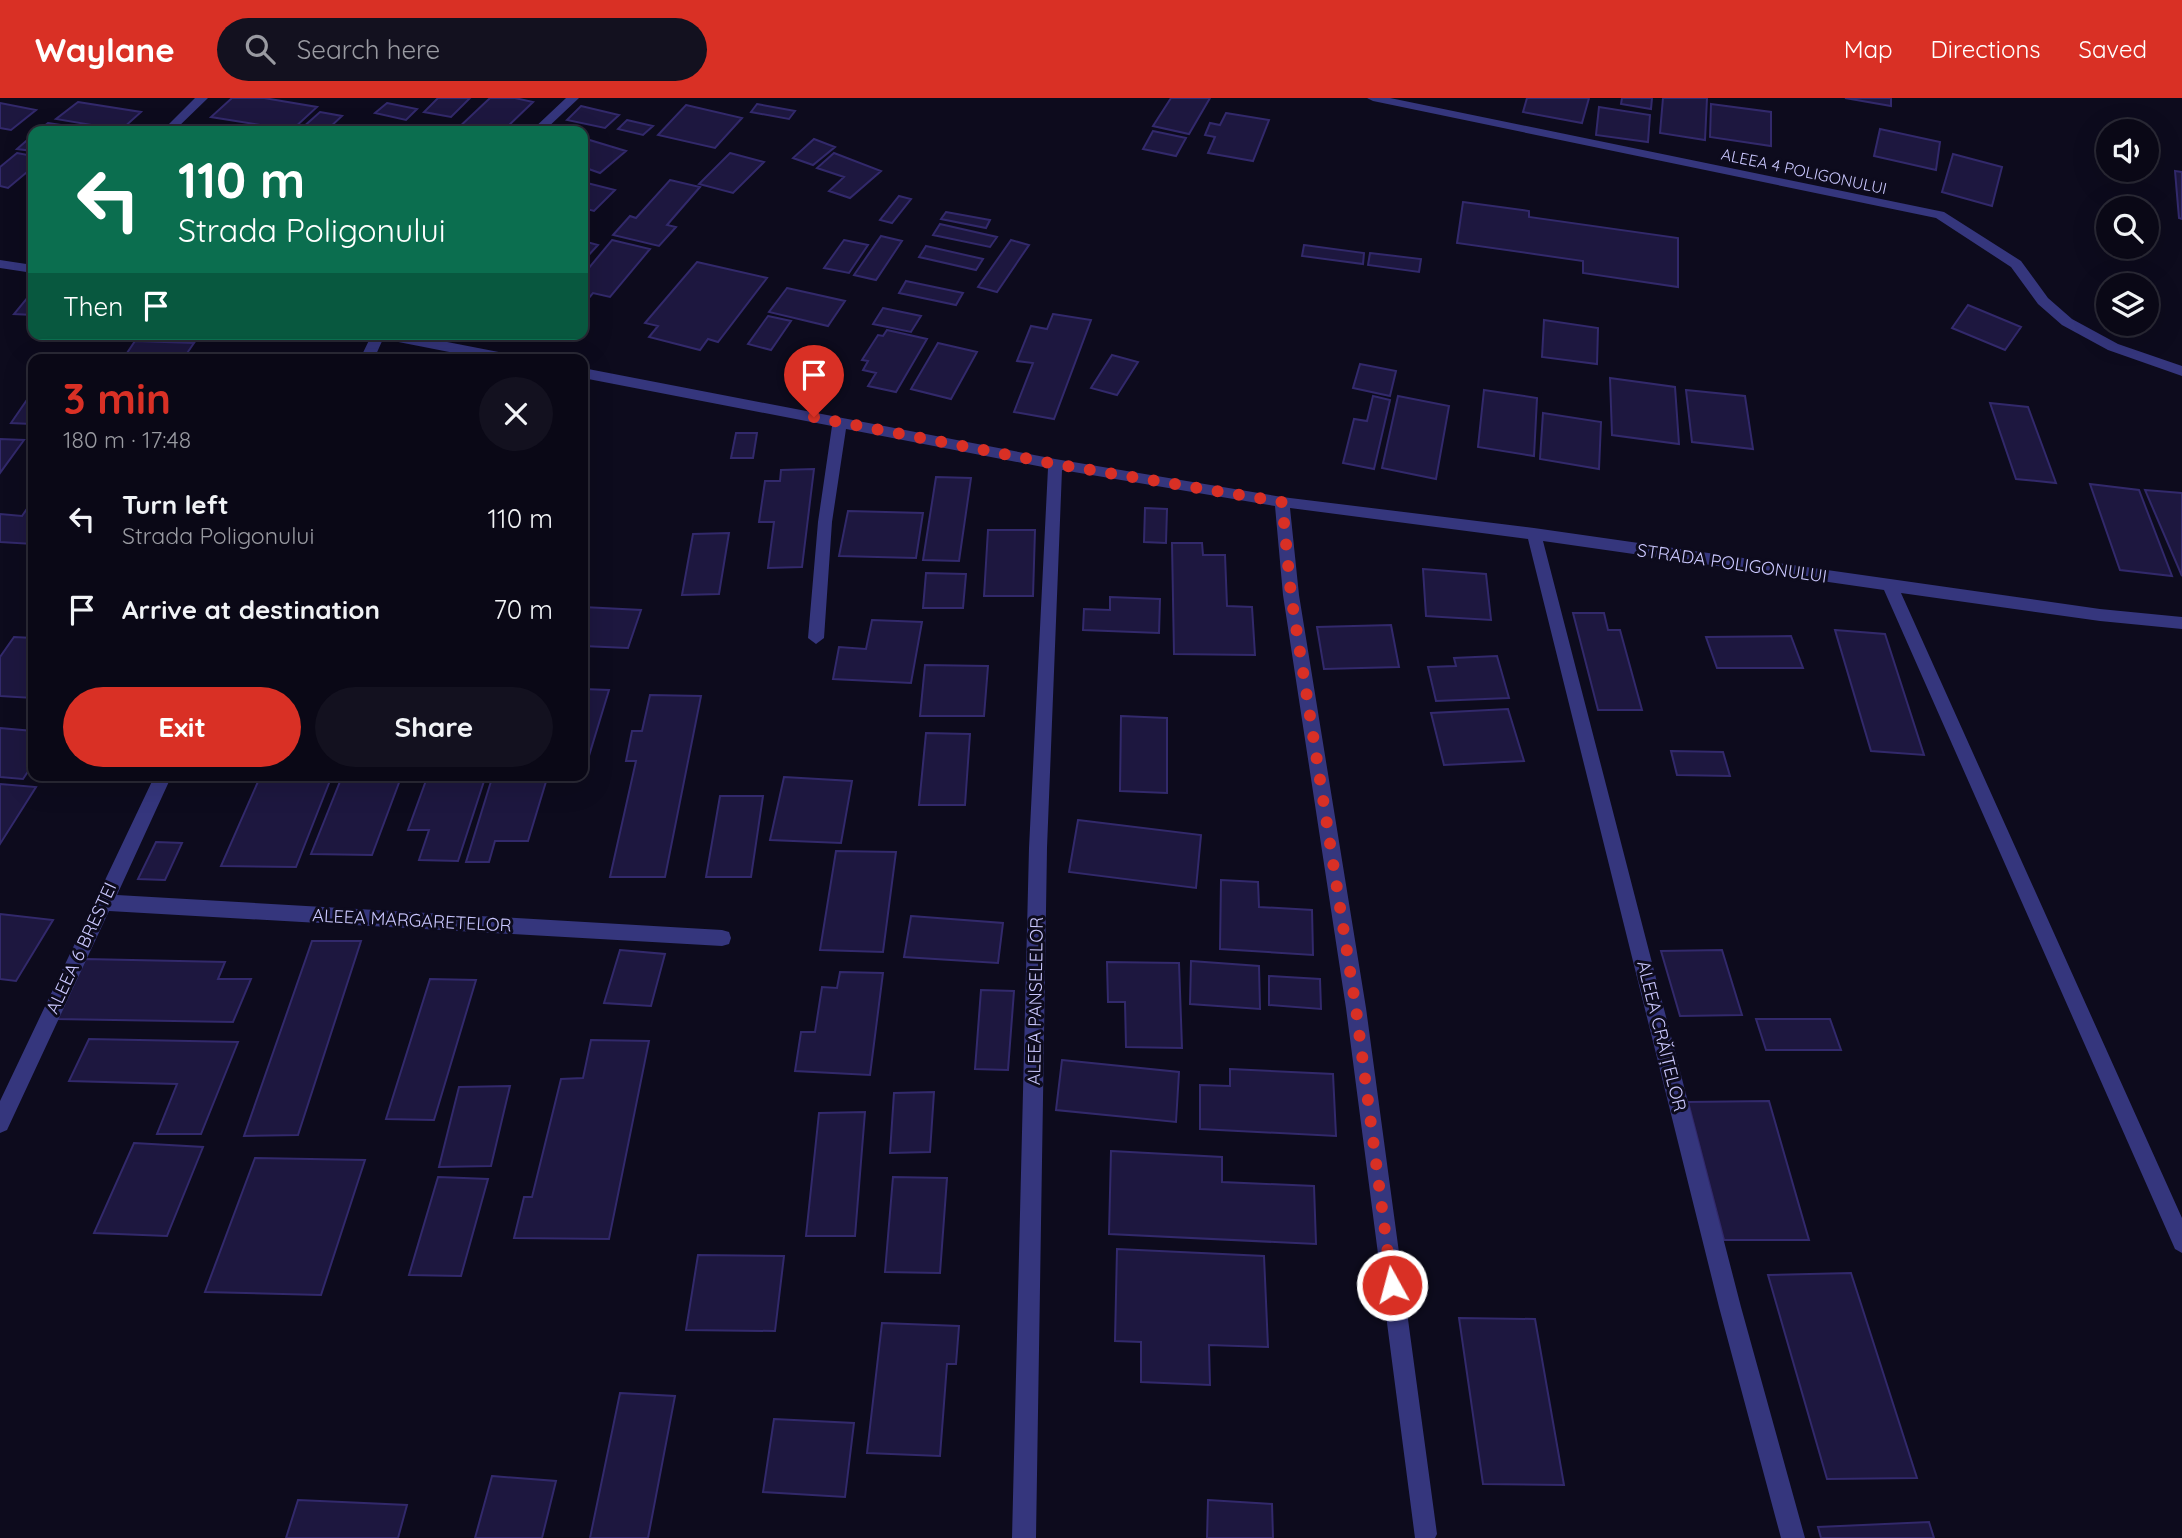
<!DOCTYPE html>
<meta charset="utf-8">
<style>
:root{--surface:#0a0816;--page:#13111f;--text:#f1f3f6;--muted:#999aa1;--line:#2a2935;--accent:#d93025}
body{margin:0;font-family:Quicksand,sans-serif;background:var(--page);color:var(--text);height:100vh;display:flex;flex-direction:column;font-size:26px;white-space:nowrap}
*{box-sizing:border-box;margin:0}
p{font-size:23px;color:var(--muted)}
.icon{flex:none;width:38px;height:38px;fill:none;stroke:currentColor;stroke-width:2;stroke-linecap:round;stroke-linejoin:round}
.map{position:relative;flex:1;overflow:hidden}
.panel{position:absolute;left:28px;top:256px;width:560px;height:427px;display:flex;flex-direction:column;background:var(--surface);border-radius:14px;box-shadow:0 7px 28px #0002,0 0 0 2px var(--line)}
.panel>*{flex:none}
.hud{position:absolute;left:28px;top:28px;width:560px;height:214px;border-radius:14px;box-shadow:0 7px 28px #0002,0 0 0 2px var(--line);background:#0b6e4f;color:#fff;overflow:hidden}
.controls{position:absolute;left:2096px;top:21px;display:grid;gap:14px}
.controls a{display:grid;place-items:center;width:63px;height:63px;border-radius:50%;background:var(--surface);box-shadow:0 7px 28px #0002,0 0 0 2px var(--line);font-size:35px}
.pin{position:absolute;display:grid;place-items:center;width:60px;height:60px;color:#fff;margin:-72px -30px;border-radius:50% 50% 50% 0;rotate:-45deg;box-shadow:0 0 7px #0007}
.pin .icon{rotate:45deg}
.me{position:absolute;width:77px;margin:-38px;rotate:353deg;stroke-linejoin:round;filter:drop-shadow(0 0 5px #0008)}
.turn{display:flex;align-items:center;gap:24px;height:147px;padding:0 35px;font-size:32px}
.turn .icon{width:91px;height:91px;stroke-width:2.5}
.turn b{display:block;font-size:49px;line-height:60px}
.then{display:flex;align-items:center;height:66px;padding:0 35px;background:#0003;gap:14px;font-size:26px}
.round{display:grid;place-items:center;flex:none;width:74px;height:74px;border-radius:37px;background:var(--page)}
.headline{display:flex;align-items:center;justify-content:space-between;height:119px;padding:0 35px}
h1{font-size:42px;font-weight:800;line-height:52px;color:var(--accent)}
.button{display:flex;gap:14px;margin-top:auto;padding:14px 35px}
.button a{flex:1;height:80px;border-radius:42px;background:var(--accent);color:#fff;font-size:28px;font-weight:800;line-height:80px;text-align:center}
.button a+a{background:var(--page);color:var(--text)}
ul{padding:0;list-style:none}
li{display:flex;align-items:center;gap:21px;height:91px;padding:0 35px}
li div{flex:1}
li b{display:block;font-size:26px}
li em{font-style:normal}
header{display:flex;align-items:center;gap:42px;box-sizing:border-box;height:98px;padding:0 35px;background:var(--accent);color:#fff}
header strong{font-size:33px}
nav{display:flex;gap:38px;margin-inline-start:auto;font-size:24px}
.search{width:490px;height:63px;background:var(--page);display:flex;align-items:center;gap:18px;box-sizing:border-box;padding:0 24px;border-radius:38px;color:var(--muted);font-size:26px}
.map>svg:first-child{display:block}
.building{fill:#1d173f;stroke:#32296b;stroke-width:2}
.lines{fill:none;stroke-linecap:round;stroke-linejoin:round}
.minor{fill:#35367d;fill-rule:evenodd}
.route{stroke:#d93025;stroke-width:12;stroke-dasharray:0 21.6}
.labels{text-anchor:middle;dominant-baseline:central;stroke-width:6;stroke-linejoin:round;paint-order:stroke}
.far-street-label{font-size:16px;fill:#cbc8ff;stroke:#0d0b1d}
.street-label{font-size:18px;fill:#cbc8ff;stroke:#0d0b1d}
</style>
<header>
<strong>Waylane</strong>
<div class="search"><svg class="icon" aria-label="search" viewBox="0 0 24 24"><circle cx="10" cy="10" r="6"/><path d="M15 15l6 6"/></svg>Search here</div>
<nav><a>Map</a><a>Directions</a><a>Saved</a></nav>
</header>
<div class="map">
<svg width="2182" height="1440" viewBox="0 0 2182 1440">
<rect width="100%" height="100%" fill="#0d0b1d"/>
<path class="building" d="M232 0H264L317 9 292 32 211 19Z
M438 0H470L451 19 424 14Z
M490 0H515L533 4 503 33H455Z
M1171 0H1210L1189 36 1153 28Z
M1527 0H1589L1582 25 1523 14Z
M1622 0H1652L1651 11 1621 6Z
M1663 0H1707L1705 42 1660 35Z
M1845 0H1891V8Z
M78 4 141 14 121 32 56 21Z
M0 5 36 12 11 32 0 30Z
M387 5 417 11 406 22 375 15Z
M757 6 795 13 789 21 751 14Z
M1711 6 1771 14V48L1710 39Z
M686 7 742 20 715 50 658 37Z
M581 8 619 17 605 30 567 22Z
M1599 9 1650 17 1648 44 1596 37Z
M320 14 342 18 326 33 301 31Z
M1226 15 1269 22 1253 63 1208 55 1215 39 1205 37 1210 25 1220 27Z
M627 22 653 28 643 37 618 31Z
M48 25 87 31 38 33Z
M1880 31 1940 44 1936 72 1874 58Z
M1153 33 1186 40 1176 58 1143 51Z
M33 37V53L17 51Z
M583 40 626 53 600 75 583 69Z
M814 41 835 49 813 67 793 60Z
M17 55 33 58V69L8 90 0 88V69Z
M730 55 764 64 733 95 699 86Z
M834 55 881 73 850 100 829 93 844 79 817 70Z
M1953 56 2002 69 1992 108 1942 94Z
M2175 73 2182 74V121L2179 120Z
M670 82 700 89 667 127 676 129 659 148 613 137 630 118 636 120Z
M583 84 615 92 594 113 583 110Z
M899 98 911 101 892 125 880 122Z
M1463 104 1529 113V119L1678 140V189L1583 175V163L1457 145Z
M946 114 990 122 986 130 941 121Z
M940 126 997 139 990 149 933 137Z
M881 138 902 143 876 182 854 177Z
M612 142 650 151 610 199 593 195 583 207V177Z
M844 142 868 147 849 175 824 170Z
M1011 142 1029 147 997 194 978 189Z
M583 143 598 147 586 160 583 159Z
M1304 147 1364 155 1363 166 1302 158Z
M926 148 983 161 976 172 919 159Z
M1370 155 1421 161 1419 174 1368 167Z
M697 164 767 180 718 244 708 241 700 252 649 239 658 228 645 225Z
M906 183 963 195 956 207 899 195Z
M787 190 845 203 828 228 769 214Z
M28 199 33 200V217L14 216Z
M1968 207 2021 229 2005 252 1952 230Z
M883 210 921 218 911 234 873 226Z
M1053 216 1091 222 1054 321 1014 314 1033 265 1017 263 1031 228 1047 231Z
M768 218 791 223 771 252 748 246Z
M1544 222 1598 230 1597 266 1542 259Z
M887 232 927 241 896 294 868 288 876 275 863 272 868 263 862 262 878 237 883 238Z
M135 243 194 245 183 261H123Z
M938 245 977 254 951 301 911 291Z
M1112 257 1138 264 1117 297 1091 290Z
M1360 266 1396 273 1390 298 1353 290Z
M1610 280 1675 289 1679 346 1612 337Z
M1484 292 1537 300 1534 358 1478 349Z
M1686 292 1745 298 1753 351 1692 344Z
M33 293 31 326 11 325Z
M1373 298 1390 302 1374 371 1343 365 1354 321 1367 323Z
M1398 298 1449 308 1436 381 1382 370Z
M1990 305 2028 309 2056 385 2016 381Z
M1543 315 1601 324 1599 371 1540 361Z
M736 335H757L753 360H731Z
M0 341 24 342 0 375Z
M814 371 802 469 768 470 774 424H759L765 383H780L781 372Z
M936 379 971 380 959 463 923 462Z
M2090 386 2139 392 2172 478 2120 472Z
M2145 392 2182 395V478Z
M33 402V446L0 444V416L22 418Z
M1145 410 1167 411 1166 445 1144 444Z
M848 413 923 415 916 460 839 458Z
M988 432H1035L1033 498H984Z
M729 435 719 496 682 497 693 436Z
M1172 445H1202L1203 457H1225L1227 508 1252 509 1255 557 1174 556Z
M1423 471 1486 476 1491 522 1426 518Z
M926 475 966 476 963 510H923Z
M1110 499 1160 501 1159 535 1083 532 1084 511 1110 512Z
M583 509 641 512 628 550 583 548Z
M1573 515H1604L1608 532H1620L1642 612H1598Z
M872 522 922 524 911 585 833 581 839 549 866 551Z
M1391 527 1399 569 1324 571 1317 529Z
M1835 532 1885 536 1924 657 1871 653Z
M1791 538 1803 570H1717L1706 539Z
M14 539 33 540V600L0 598V559Z
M1497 558 1509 600 1436 603 1428 569 1456 568 1454 560Z
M925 567 988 568 984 618H920Z
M583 591 609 592 585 671H583Z
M650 597 701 598 665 779H610L636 663H626L632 633H642Z
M1508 611 1524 663 1444 667 1431 615Z
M1121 618 1167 620V695L1120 693Z
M0 630 33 633V666L23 681 0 679Z
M926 635 970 636 965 707H919Z
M1671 653 1723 654 1730 678 1677 677Z
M428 677H486L458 763 419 762 429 732H408Z
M493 677H548L528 743H495L489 764H466Z
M260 679 331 680 296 769 221 768Z
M784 679 852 683 841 745 770 742Z
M341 681 400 682 372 757 311 756Z
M0 686 36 689 0 746Z
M720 698H763L751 779H706Z
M1078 722 1201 737 1196 790 1069 774Z
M156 744 182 745 165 782 138 781Z
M836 753 896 754 883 854 820 852Z
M1221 782 1258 784 1259 809 1312 812 1313 857 1220 851Z
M0 816 53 822 16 883 0 881Z
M911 818 1003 825 998 865 904 859Z
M312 843H361L298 1037 244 1038Z
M620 852 665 856 651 908 604 905Z
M1722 852 1742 917 1680 918 1661 853Z
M85 861 225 864 218 881H251L233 924 56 921Z
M1191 863 1259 868 1260 911 1190 906Z
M1107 864 1179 865 1182 950 1126 949 1125 904H1108Z
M840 874 883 875 870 977 795 973 801 934H815L822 889 837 890Z
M1269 878 1320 881 1321 911 1269 907Z
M430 881 476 882 434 1022 386 1021Z
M981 892 1014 893 1008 972 975 971Z
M1756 921H1830L1841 952H1766Z
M89 941 238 944 201 1036H157L177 986 69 983Z
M591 942 649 943 609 1141 514 1140 524 1099H532L561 981 583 980Z
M1062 962 1179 974 1176 1024 1056 1012Z
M1230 971 1333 976 1336 1038 1200 1031V987L1230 988Z
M510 988 491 1068 439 1069 459 989Z
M934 994 930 1054 890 1055 894 995Z
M1769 1003 1809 1142H1724L1688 1004Z
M865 1014 855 1138H806L819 1015Z
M134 1045 203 1049 167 1138 94 1135Z
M1111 1053 1222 1059V1084L1314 1088 1316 1146 1109 1136Z
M255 1060 365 1062 321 1197 205 1194Z
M438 1079 488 1081 461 1178 409 1177Z
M893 1079 947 1080 940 1175 885 1174Z
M1117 1151 1264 1158 1268 1249 1209 1247 1210 1287 1141 1284V1244L1115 1243Z
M698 1157 784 1158 775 1233 686 1232Z
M1851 1175 1917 1380 1827 1381 1768 1177Z
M1459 1220 1535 1221 1564 1387 1483 1386Z
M882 1225 959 1228 956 1266H947L940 1358 867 1355Z
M620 1295 675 1298 648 1440H590Z
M774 1321 854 1325 845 1399 763 1394Z
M492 1378 556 1383 542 1440H475Z
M298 1402 407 1407 398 1440H286Z
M1208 1402 1272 1406 1273 1440H1207Z
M1929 1424 1934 1440H1821L1818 1429Z"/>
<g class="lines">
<path class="minor" d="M195 0H208L174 33H162Z
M566 0H579L544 33H531Z
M1367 0H1390L1944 114 2021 163 2048 200 2072 221 2118 246 2182 268V278L2108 252 2062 227 2038 206 2011 169 1936 120 1373 3Z
M0 162 33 167V175L0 170Z
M372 236H406L509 256 516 261H485L383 241 374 261H360Z
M583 270 1055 361 1282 399 1534 430 2100 511 2182 519V531L2100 523 1901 495 2182 1120V1155L2175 1151 1884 492 1543 443 1741 1209 1805 1440H1781L1719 1209 1528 441 1290 410 1299 497 1366 910 1437 1436 1435 1440H1415L1346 910 1283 497 1275 408 1062 372 1047 750 1036 1440H1012L1029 750 1048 370 846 331 832 424 824 540 816 546 808 540 818 424 832 328 583 280Z
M155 677H172L117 797 722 832 729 834 731 840 729 846 722 848 109 813 7 1032 0 1035V1003Z"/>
</g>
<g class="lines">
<path class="route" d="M814 319 1055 366 1282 404 1291 497 1356 911 1392 1187"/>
</g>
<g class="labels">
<g class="far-street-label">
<text transform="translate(1804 73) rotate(12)">ALEEA 4 POLIGONULUI</text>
</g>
<g class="street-label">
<text transform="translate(1732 465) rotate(8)">STRADA POLIGONULUI</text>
<text transform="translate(412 822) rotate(3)">ALEEA MARGARETELOR</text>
<text transform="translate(81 850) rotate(-65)">ALEEA 6 BRESTEI</text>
<text transform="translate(1035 903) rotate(-89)">ALEEA PANSELELOR</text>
<text transform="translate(1662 938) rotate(76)">ALEEA CRĂIȚELOR</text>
</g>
</g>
</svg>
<div class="controls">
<a><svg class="icon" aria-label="sound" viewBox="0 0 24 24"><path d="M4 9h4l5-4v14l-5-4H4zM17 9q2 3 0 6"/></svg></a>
<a><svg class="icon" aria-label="search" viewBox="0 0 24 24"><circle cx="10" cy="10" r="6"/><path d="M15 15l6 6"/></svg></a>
<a><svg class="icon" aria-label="layers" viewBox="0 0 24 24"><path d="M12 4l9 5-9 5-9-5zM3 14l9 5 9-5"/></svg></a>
</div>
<div class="pin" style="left:814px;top:319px;background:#d93025"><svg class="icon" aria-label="arrive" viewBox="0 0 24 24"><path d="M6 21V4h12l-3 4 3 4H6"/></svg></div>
<svg class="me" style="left:1392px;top:1187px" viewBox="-20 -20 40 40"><circle r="17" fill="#d93025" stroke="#fff" stroke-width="3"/><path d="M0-11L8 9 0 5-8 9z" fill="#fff"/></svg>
<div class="hud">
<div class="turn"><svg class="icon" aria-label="left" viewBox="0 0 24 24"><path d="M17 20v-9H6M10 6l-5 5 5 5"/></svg><div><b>110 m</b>Strada Poligonului</div></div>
<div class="then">Then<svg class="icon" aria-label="arrive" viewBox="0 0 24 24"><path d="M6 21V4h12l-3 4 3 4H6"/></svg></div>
</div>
<section class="panel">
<div class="headline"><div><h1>3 min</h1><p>180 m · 17:48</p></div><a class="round"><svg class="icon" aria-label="close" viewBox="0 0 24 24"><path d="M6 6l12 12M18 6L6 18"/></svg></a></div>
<ul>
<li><svg class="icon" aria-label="left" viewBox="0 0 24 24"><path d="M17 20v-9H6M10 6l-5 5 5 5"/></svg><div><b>Turn left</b><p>Strada Poligonului</p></div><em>110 m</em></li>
<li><svg class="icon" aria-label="arrive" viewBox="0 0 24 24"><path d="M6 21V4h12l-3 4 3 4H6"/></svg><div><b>Arrive at destination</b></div><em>70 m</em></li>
</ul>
<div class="button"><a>Exit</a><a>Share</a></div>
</section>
</div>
